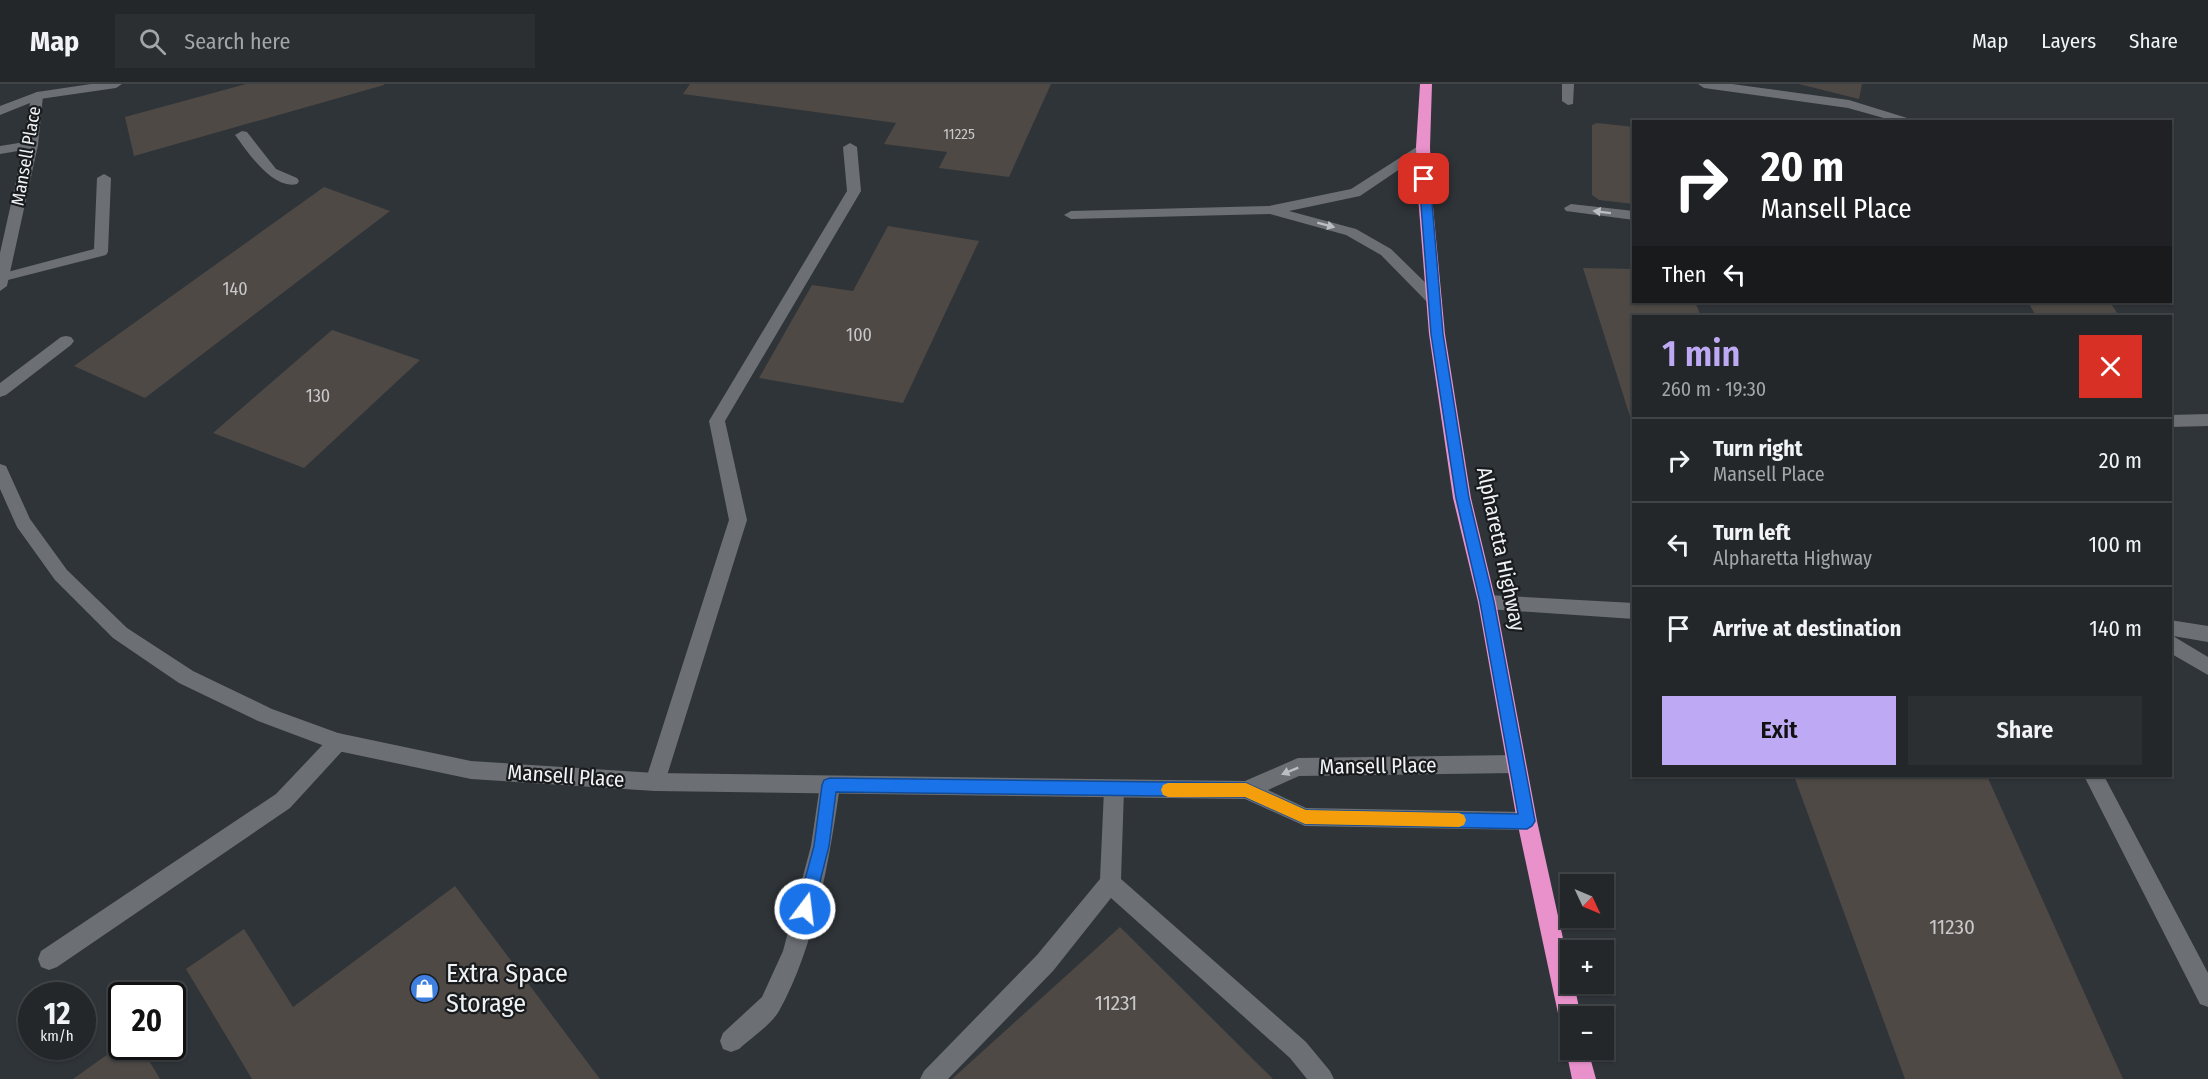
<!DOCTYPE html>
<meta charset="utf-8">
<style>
:root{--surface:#23272a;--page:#2b2f32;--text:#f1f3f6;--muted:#a3a5a8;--line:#404447;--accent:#bea9f4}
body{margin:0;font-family:"Fira Sans Condensed",sans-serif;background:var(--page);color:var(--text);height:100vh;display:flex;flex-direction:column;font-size:22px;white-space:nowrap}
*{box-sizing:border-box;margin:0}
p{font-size:20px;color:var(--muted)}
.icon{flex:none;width:33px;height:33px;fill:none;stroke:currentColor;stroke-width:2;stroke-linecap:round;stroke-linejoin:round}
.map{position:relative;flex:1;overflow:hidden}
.panel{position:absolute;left:1632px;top:231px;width:540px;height:462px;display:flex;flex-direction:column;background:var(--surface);border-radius:0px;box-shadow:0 2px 4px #0004,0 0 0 2px var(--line)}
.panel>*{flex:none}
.banner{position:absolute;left:1632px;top:36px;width:540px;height:183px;border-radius:0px;box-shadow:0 2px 4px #0004,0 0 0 2px var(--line);background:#202124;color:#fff;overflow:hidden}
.needle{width:39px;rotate:134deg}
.tools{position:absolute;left:1560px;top:790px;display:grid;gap:12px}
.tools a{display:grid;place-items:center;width:54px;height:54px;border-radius:0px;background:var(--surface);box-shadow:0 2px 4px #0004,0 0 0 2px var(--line);font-size:30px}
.speed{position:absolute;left:18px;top:898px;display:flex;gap:12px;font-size:30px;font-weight:700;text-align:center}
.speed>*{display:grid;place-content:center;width:78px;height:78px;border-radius:50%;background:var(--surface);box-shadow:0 2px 4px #0004,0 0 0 2px var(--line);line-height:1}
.speed small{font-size:15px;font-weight:400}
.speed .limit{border:3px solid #111;border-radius:9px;background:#fff;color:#111}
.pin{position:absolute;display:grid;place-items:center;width:51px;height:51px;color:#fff;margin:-26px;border-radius:12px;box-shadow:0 3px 9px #0006}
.me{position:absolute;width:66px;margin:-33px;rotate:15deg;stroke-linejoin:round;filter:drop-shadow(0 0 4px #0008)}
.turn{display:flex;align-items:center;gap:21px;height:126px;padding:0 30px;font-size:27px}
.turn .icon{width:78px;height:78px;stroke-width:2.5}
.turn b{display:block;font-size:42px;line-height:51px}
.then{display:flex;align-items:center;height:57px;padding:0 30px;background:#0003;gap:12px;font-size:22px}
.round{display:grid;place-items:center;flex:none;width:63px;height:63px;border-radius:0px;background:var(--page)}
.summary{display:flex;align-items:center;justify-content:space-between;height:102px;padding:0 30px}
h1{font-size:36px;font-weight:600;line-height:45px;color:var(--accent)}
.cta{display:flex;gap:12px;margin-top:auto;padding:12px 30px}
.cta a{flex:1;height:69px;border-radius:0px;background:var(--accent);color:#111;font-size:24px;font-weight:600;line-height:69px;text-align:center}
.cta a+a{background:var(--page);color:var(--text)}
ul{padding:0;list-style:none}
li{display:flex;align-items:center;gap:18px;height:84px;padding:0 30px;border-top:2px solid var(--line)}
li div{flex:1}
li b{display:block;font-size:22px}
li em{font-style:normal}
header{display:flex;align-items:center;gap:36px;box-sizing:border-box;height:84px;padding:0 30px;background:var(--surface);border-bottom:2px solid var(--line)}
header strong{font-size:28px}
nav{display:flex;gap:33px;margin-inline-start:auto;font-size:21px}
.search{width:420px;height:54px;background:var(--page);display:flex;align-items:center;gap:15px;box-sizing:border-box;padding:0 21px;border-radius:0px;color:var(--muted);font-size:22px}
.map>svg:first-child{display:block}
.building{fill:#4e4945}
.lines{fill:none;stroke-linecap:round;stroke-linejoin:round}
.lane{fill:#6c7075;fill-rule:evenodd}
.street{fill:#6c7075;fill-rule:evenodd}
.highway{fill:#e891cb;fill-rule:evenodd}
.oneway{fill:#bbbfc2}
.route{fill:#1a73e8;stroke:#114b97;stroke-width:1.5}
.slow{fill:#f59e0b}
.labels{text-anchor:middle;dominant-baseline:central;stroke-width:4.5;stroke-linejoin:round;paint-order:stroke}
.far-number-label{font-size:15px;fill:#c8c8ca}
.far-street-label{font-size:18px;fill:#f0f3f6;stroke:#191b1d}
.number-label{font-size:18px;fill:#c8c8ca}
.street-label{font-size:21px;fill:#f0f3f6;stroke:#191b1d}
.near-number-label{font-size:21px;fill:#c8c8ca}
.near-poi-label{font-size:26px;fill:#f0f3f6;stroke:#191b1d;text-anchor:start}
</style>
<header>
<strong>Map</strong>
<div class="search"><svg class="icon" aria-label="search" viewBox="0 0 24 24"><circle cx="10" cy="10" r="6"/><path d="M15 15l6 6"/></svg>Search here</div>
<nav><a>Map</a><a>Layers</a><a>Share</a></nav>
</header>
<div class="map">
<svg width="2208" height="995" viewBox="0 0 2208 995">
<rect width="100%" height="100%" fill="#2f3438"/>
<path class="building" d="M246 0H384V1L134 72 125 33Z
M690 0H1051L1009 93 939 84 947 68 884 60 896 39 683 10Z
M1799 0H1862L1859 15Z
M1597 39 1634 43V120L1599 116 1592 111V41Z
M324 103 390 127 145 314 74 282Z
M888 142 979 157 903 319 759 294 812 201 853 207Z
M1583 184 1634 185V218H1695L1701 232H1634V345Z
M2028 218H2110L2119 232H2036Z
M332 246 420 276 304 384 213 349Z
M1794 692H1987L2123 995H1905Z
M455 802 600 995H252L186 885 244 845 293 923Z
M1120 843 1273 995H952Z
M122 960V963H141L160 995H73Z"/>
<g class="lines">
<path class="lane" d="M91 0H122L116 4 40 15 0 31V22L37 8Z
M1562 0H1574L1573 20 1568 21 1562 17Z
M1698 0H1732L1849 16 1920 38H1898L1848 24 1704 4Z
M242 47 247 48 276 85 297 94 299 97 297 100C272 106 248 68 235 51Z
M31 57 36 58 38 61 36 64 0 70V62Z
M850 59 857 63 861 107 725 337 747 436 665 698 662 704 655 707 648 704 645 698 729 436 709 337 847 107 843 63Z
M1423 59 1430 63 1428 66 1360 112 1289 127 1356 145 1391 165 1439 212 1442 216 1434 221 1429 220 1381 171 1346 151 1270 130 1071 135 1064 131 1071 127 1269 122 1351 105Z
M104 90 111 94 108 168 106 171 0 198V190L94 165 97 94Z
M1571 120 1634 127V136L1566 127 1564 124Z
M66 252 71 253 74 257 71 261 6 311 0 313V299L61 253Z
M1487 511 1634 519V535L1487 525 1481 523 1478 518 1481 513Z
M2170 536 2208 542V558L2173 552 2208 573V591L2170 569Z
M338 649 345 652 348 658 345 664 290 724 57 883 49 886 41 883 38 875 41 867 276 710 331 652Z
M830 692 837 695 840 701C830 773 815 863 779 927 771 941 751 954 739 965L731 968 723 965 720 957 723 949 762 913 783 867 811 762 820 701 823 695Z
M2084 692H2104L2208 889V923L2200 920Z
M1114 697 1121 700 1124 706 1121 795 1306 958 1330 987 1334 995H1307L1290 974 1111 814 1053 887 948 995H920L924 987 1037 871 1100 795 1104 706 1107 700Z"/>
<path class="street" d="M37 8 43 12 38 61 7 202 0 207V169L24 61 31 12Z
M2208 330V342L2170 343V331Z
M0 380 6 382 30 435 67 486 127 544 193 587 272 625 338 649 471 677 655 689 1245 697 1298 674 1516 671 1523 674 1526 680 1523 686 1516 689 1299 692 1268 706 1306 724 1527 728 1534 730 1537 737 1534 744 1527 746 1305 742 1245 715 655 707 471 695 338 667 258 637 179 599 113 554 55 496 17 443 0 405Z"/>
<path class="highway" d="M1420 0H1432L1430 63 1432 112 1445 250 1471 414 1496 518 1537 737 1570 886V900H1574L1581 933H1570V945L1562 942 1559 934 1517 737 1478 518 1453 414 1429 250 1418 112 1416 63Z
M1570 957V966H1588L1596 995H1572L1566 966Z"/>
</g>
<defs><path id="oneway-solid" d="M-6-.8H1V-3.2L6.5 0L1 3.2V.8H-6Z" transform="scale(1.5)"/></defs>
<g class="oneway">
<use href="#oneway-solid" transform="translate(1602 128) rotate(-173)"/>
<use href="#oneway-solid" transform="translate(1326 141) rotate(15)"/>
<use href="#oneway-solid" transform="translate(1290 687) rotate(158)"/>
</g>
<path class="route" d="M1424 92 1430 95 1443 250 1469 414 1494 518 1535 737 1532 742 1527 745 1305 740 1245 713 836 708 829 762 813 825 811 831 805 833 799 831 797 825 814 762 822 701 824 696 830 694 1246 699 1306 726 1518 730 1480 518 1456 414 1431 250 1419 95Z"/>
<path class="slow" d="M1168 699H1246L1306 726 1459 729 1464 731 1466 736 1464 741 1459 743 1305 740 1245 713H1168L1163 711 1161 706 1163 701Z"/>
<defs>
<symbol id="shop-disc" viewBox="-11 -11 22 22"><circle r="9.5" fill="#3f7fe0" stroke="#191b1d"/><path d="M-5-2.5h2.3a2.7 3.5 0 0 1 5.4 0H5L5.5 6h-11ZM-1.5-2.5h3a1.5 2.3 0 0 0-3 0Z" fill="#fff"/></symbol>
</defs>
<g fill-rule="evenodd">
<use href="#shop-disc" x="408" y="888" width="33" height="33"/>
</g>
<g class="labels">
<g class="far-number-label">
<text x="959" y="50">11225</text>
</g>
<g class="far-street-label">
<text transform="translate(26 72) rotate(-80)">Mansell Place</text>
</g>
<g class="number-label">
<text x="235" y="205">140</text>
<text x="859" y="251">100</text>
<text x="318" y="312">130</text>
</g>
<g class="street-label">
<text transform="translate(1501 465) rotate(78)">Alpharetta Highway</text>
<text transform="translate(1378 682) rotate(-1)">Mansell Place</text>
<text transform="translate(566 692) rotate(4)">Mansell Place</text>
</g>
<g class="near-number-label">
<text x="1952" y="843">11230</text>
<text x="1116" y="919">11231</text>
</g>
<g class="near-poi-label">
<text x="446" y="889">Extra Space<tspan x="446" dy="30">Storage</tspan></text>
</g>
</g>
</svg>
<div class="tools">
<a><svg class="needle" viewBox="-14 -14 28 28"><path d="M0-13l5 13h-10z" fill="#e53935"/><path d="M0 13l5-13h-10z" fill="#a3a5a8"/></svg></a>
<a>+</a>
<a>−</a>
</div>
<div class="speed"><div>12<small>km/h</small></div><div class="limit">20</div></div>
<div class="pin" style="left:1424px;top:95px;background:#d93025"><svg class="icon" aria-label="arrive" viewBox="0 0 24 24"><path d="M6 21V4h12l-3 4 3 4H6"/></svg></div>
<svg class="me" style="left:805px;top:825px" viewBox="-20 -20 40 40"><circle r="17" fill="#1a73e8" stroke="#fff" stroke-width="3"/><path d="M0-11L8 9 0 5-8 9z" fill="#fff"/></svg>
<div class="banner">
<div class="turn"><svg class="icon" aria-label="right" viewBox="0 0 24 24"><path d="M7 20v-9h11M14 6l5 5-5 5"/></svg><div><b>20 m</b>Mansell Place</div></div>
<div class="then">Then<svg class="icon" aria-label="left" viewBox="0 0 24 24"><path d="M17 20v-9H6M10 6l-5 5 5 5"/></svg></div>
</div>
<section class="panel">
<div class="summary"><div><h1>1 min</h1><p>260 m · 19:30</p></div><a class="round" style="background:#d93025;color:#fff"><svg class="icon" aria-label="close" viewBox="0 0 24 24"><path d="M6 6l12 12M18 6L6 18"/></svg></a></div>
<ul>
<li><svg class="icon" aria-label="right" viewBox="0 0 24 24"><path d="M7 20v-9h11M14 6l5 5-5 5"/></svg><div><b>Turn right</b><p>Mansell Place</p></div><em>20 m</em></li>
<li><svg class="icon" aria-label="left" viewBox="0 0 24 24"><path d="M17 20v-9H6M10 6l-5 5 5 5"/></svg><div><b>Turn left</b><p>Alpharetta Highway</p></div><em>100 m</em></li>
<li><svg class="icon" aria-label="arrive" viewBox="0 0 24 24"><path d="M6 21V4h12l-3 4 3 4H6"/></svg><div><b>Arrive at destination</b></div><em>140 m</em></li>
</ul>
<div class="cta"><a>Exit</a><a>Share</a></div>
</section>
</div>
